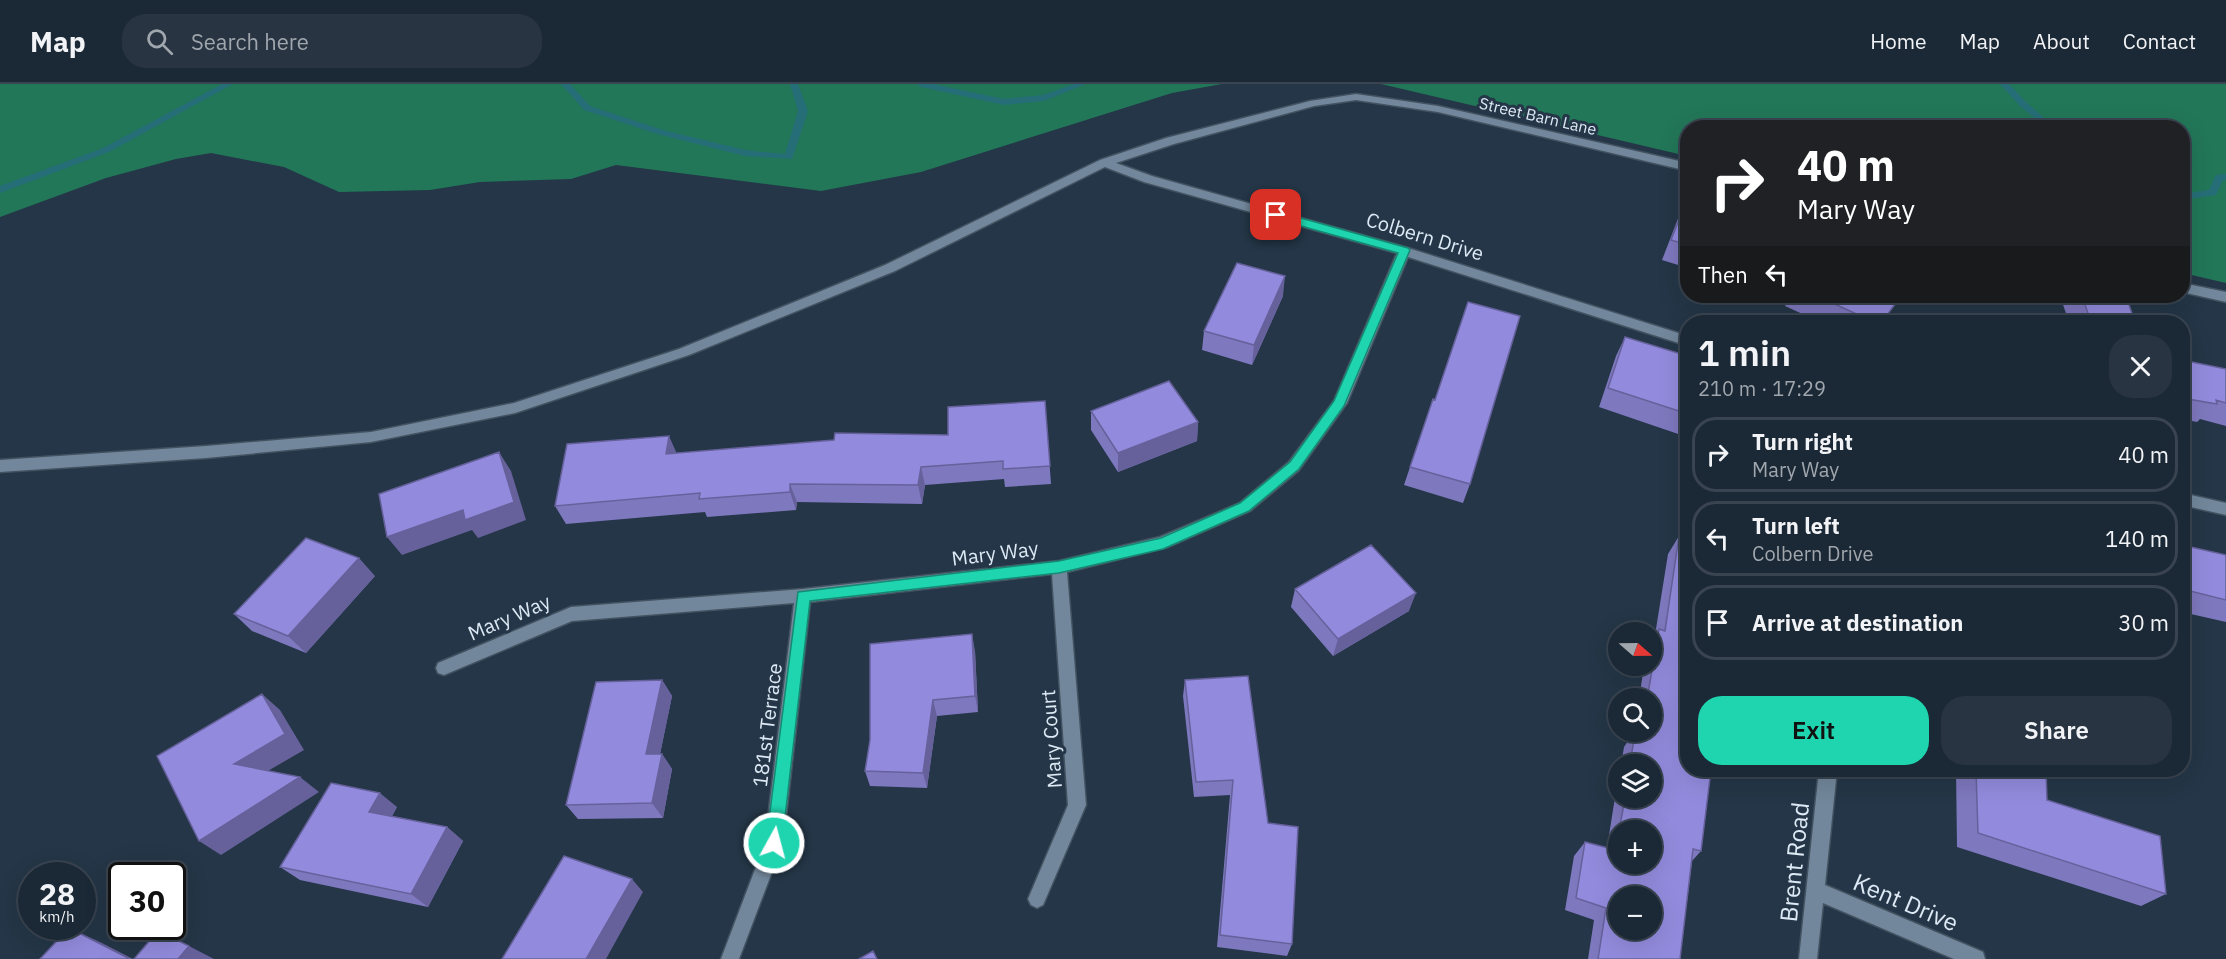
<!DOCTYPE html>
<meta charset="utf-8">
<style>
:root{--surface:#1b2835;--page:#283441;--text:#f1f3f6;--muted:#a0a6ad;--line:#394450;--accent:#1fd5b0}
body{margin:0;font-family:"IBM Plex Sans",sans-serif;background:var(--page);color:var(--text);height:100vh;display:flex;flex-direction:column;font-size:22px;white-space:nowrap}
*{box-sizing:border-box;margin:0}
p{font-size:20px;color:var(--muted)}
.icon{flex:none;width:33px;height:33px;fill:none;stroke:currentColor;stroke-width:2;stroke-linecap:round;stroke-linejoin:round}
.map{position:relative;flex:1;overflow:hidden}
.sheet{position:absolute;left:1680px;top:231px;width:510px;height:462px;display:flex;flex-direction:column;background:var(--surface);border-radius:24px;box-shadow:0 6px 24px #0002,0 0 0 2px var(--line)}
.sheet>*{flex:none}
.hud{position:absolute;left:1680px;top:36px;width:510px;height:183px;border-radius:24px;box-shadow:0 6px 24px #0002,0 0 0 2px var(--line);background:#202124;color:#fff;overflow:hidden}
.needle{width:39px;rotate:110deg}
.buttons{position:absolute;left:1608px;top:538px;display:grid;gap:12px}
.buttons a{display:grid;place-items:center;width:54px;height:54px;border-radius:50%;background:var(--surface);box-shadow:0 6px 24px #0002,0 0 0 2px var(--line);font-size:30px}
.speed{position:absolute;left:18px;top:778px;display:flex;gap:12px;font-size:30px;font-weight:700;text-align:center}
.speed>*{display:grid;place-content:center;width:78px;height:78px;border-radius:50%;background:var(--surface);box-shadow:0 6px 24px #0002,0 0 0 2px var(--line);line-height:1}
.speed small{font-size:15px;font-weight:400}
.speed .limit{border:3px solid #111;border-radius:9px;background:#fff;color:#111}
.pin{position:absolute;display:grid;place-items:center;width:51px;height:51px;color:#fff;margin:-26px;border-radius:12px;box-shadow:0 3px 9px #0006}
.me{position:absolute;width:66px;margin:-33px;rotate:7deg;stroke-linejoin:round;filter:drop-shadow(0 0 4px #0008)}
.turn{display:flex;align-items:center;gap:21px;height:126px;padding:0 18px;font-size:27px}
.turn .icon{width:78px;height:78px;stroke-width:2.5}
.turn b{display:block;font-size:42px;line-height:51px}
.then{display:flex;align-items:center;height:57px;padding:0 18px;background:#0003;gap:12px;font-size:22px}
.round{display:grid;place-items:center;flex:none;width:63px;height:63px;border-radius:24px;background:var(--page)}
.summary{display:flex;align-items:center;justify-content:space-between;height:102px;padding:0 18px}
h1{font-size:36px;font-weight:600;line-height:45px}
.button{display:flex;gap:12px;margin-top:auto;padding:12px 18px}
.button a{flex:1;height:69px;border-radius:24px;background:var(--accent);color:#111;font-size:24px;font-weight:600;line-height:69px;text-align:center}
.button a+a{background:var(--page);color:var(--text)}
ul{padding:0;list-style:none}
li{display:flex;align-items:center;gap:18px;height:75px;margin:0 12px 9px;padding:0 6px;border:3px solid var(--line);border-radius:24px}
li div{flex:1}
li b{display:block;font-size:22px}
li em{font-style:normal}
header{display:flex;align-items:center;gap:36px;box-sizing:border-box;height:84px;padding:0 30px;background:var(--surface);border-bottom:2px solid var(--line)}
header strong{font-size:28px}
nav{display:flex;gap:33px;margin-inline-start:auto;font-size:21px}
.search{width:420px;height:54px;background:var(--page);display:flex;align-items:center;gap:15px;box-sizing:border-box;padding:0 21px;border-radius:24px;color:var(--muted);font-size:22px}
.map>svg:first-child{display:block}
.forest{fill:#227758}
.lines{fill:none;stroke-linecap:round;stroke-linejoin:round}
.stream{fill:#266e77;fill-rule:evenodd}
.minor-casing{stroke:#425261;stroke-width:3}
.minor{fill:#72879b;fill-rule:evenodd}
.wall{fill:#7e78be;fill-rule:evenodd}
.shaded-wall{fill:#66619b}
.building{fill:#928bdd;stroke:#66619b;stroke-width:1.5;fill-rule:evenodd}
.route{fill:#1fd5b0;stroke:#148a72;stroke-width:1.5}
.labels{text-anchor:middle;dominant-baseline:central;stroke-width:6;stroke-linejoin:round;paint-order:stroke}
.far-street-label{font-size:16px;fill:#dde9f4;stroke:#243647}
.street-label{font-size:20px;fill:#dde9f4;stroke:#243647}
.near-street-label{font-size:24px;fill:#dde9f4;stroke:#243647}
</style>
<header>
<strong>Map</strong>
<div class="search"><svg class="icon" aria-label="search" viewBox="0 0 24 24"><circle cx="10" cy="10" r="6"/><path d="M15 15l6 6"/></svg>Search here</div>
<nav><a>Home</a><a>Map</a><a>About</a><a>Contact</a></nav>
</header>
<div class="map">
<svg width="2226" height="875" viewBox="0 0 2226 875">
<rect width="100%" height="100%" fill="#243647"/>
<path class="forest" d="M0 0H1222L1172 9 921 88 821 107 616 81 571 95 480 98 430 106 339 108 284 83 211 69 176 75 106 94 0 133Z
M1381 0H2226V199L2183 189 2182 44H1688L1687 72Z"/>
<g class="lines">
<path class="stream" d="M222 0H233L109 68 0 109V102L103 64Z
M561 0H570L590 22 663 46 745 66 785 70 798 27 790 0H798L808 27 792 75 745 72 657 50 584 26Z
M917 0H933L1004 15 1043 11 1074 0H1086L1044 17 1004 21 921 3Z
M2000 0H2009L2026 18 2056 44H2046L2020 22Z
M2226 90V96H2223L2216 111 2182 116V110L2209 106 2216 91Z"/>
<defs>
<path id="minor" d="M1356 10 1438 22 1688 79V87L1438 28 1356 16 1314 22 1174 60 1116 79 1152 92 1408 164 1688 252V262L1408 173 1347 319 1299 386 1250 427 1168 463 1067 488 1086 721 1043 821 1037 824 1031 821 1028 815 1068 721 1052 490 810 518 783 759 739 875H721L765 759 794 519 572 537 444 591 438 589 436 584 438 579 571 523 803 505 1059 477 1160 453 1240 419 1289 378 1334 317 1397 169 1144 98 1105 83 895 187 689 271 515 329 371 358 206 374 0 388V376L206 362 371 348 514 319 679 265 885 181 1100 76 1166 54 1310 17Z
M2182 199 2226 208V218L2182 208Z
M2182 409 2226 419V431L2182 421Z
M1819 686H1837L1825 801 1983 868 1985 875H1954L1823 819 1817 875H1799Z"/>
</defs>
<use href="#minor" class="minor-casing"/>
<use href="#minor" class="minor"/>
</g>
<path class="wall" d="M1688 113V184L1662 176 1679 132Z
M1283 212 1252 281 1202 266 1204 247Z
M1791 212H1901L1882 238H1820L1785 222Z
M2060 212H2126L2135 238H2069Z
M1625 253 1688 272V354L1684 352 1599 323 1616 272Z
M2182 276 2226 285V342L2200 335 2197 338 2182 335Z
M1045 317 1051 400 1005 403 1004 395 925 401 922 420 797 418 796 426 707 433 705 428 566 440 555 422 676 369 948 351Z
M1091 327 1198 338 1197 357 1118 388 1091 346Z
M1410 383 1470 400 1463 419 1404 401Z
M1679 452 1701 767 1692 777 1680 875H1588L1594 836 1565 826 1574 772 1585 758 1607 764 1618 694V714H1652V681H1621L1624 663 1632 651 1633 648H1652V615H1639L1644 582H1652V557L1655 551 1668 470ZM1618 747H1652L1618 780Z
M2182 461 2226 471V538L2182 528Z
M375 492 306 569 252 547 234 530Z
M1295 505 1409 527 1333 572 1291 523Z
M975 567 978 628 937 632 927 704 870 702 865 687 870 656Z
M662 596 672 612 660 670H662L672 685 663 734 578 735 566 721Z
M1185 596 1268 739 1292 860 1287 872 1217 863 1230 711 1194 713 1183 612Z
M1956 686H2046L2047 716 2166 810 2141 822 1957 763Z
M397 723 392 732 447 743 463 757 428 823 300 796 280 783Z"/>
<path class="shaded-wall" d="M1285 192 1283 212 1252 281 1254 261Z
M1198 338 1197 357 1118 388V369Z
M669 352 677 370H666Z
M499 368 511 387 526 436 478 454 472 446 402 471 387 453Z
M921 383 925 401 922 420 918 401Z
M790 400 797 418 796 426 790 408Z
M359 474 375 492 306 569 288 552Z
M1416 509 1409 527 1333 572 1338 555Z
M972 550 975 567 978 628 975 612Z
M662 596 672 612 657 685 646 670Z
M262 610 280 626 304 666 254 695 234 680Z
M933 616 937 632 927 704 923 689Z
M662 670 672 685 663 734 652 719Z
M300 693 319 708 221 771 199 757Z
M380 709 397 723 387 742 369 728Z
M447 743 463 757 428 823 411 810Z
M632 795 643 808 606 875H586Z
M69 844 102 859 133 875H130Z
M189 862 214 875H178Z"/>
<path class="building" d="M1688 113V161L1671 156Z
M1237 179 1285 192 1254 261 1204 247Z
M1817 212H1901L1882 238H1874Z
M2082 212H2126L2135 238H2091Z
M1468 218 1520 232 1470 400 1410 383 1433 315 1435 316Z
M1625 253 1688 272V330L1608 304Z
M2182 276 2226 285V319L2216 316 2217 320 2182 314Z
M1169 297 1198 338 1118 369 1091 327Z
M1045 317 1050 382 1003 385V377L921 383 918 401 790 400V408L699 415 700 409 555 422 567 360 669 352 666 370 834 356 835 349 948 351V323Z
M499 368 514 418 465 436 463 426 387 453 379 410Z
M1679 452 1688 454V686H1711L1701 767 1693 765 1680 875H1598L1606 824 1576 814 1585 758 1616 766 1618 753V780H1652V747H1619L1625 714H1652V681H1630L1635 648 1641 650 1642 648H1652V615H1647L1659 545 1665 547ZM1618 813H1652V846H1618Z
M306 454 359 474 288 552 234 530Z
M1371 461 1416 509 1338 555 1295 505Z
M2182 461 2226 471V516L2182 505Z
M972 550 975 612 933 616 923 689 865 687 870 656V560Z
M1248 592 1268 739 1298 743 1292 860 1220 851 1233 696 1196 698 1185 596Z
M662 596 646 670H662L652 719 566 721 596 598Z
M262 610 285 650 234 680 300 693 199 757 157 672Z
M1976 686H2046L2047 716 2160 752 2166 810 1978 749Z
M331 699 380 709 369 728 447 743 411 810 280 783Z
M564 772 632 795 586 875H502Z
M69 844 130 875H40Z
M158 847 189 862 178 875H134Z
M873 867 877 875H859Z"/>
<path class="route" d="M1276 127 1408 164 1410 166 1344 322 1299 385 1249 427 1163 465 1059 489 810 517 782 759 780 765 774 767 768 765 766 759 798 508 1059 477 1161 454 1240 419 1290 378 1334 317 1398 169 1272 134V128Z"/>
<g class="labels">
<g class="far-street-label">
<text transform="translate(1538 32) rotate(13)">Street Barn Lane</text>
</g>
<g class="street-label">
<text transform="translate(1425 152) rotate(17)">Colbern Drive</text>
<text transform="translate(995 469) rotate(-7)">Mary Way</text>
<text transform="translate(509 533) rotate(-23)">Mary Way</text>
<text transform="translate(767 641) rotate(-83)">181st Terrace</text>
<text transform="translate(1051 655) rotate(-94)">Mary Court</text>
</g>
<g class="near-street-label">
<text transform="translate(1794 778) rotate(-84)">Brent Road</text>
<text transform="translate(1906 818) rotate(23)">Kent Drive</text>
</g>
</g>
</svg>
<div class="buttons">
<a><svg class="needle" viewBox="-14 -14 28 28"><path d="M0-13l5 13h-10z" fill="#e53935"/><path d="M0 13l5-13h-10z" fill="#a0a6ad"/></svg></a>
<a><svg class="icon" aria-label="search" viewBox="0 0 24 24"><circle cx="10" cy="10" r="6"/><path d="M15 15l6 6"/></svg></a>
<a><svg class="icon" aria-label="layers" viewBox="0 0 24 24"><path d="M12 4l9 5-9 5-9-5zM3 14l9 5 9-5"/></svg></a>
<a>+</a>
<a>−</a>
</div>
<div class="speed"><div>28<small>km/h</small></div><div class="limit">30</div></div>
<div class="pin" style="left:1276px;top:131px;background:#d93025"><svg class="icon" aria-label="arrive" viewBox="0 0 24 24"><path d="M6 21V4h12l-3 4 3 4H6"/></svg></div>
<svg class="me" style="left:774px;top:759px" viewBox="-20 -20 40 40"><circle r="17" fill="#1fd5b0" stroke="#fff" stroke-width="3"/><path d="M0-11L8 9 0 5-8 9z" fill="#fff"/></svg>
<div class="hud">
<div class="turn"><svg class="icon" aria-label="right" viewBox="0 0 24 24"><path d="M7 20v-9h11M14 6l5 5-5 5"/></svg><div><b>40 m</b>Mary Way</div></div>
<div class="then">Then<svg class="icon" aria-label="left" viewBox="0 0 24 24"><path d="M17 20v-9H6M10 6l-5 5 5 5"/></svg></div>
</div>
<section class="sheet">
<div class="summary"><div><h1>1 min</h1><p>210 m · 17:29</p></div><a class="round"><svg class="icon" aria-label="close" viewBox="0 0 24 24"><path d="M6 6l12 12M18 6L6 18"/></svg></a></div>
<ul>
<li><svg class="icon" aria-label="right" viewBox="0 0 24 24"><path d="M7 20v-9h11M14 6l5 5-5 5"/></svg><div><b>Turn right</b><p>Mary Way</p></div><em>40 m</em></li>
<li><svg class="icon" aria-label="left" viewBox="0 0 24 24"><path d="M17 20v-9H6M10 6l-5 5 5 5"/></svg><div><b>Turn left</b><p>Colbern Drive</p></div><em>140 m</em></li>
<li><svg class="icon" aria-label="arrive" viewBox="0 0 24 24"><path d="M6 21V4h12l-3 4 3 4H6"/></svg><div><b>Arrive at destination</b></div><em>30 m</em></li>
</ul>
<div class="button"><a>Exit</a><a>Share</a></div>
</section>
</div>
